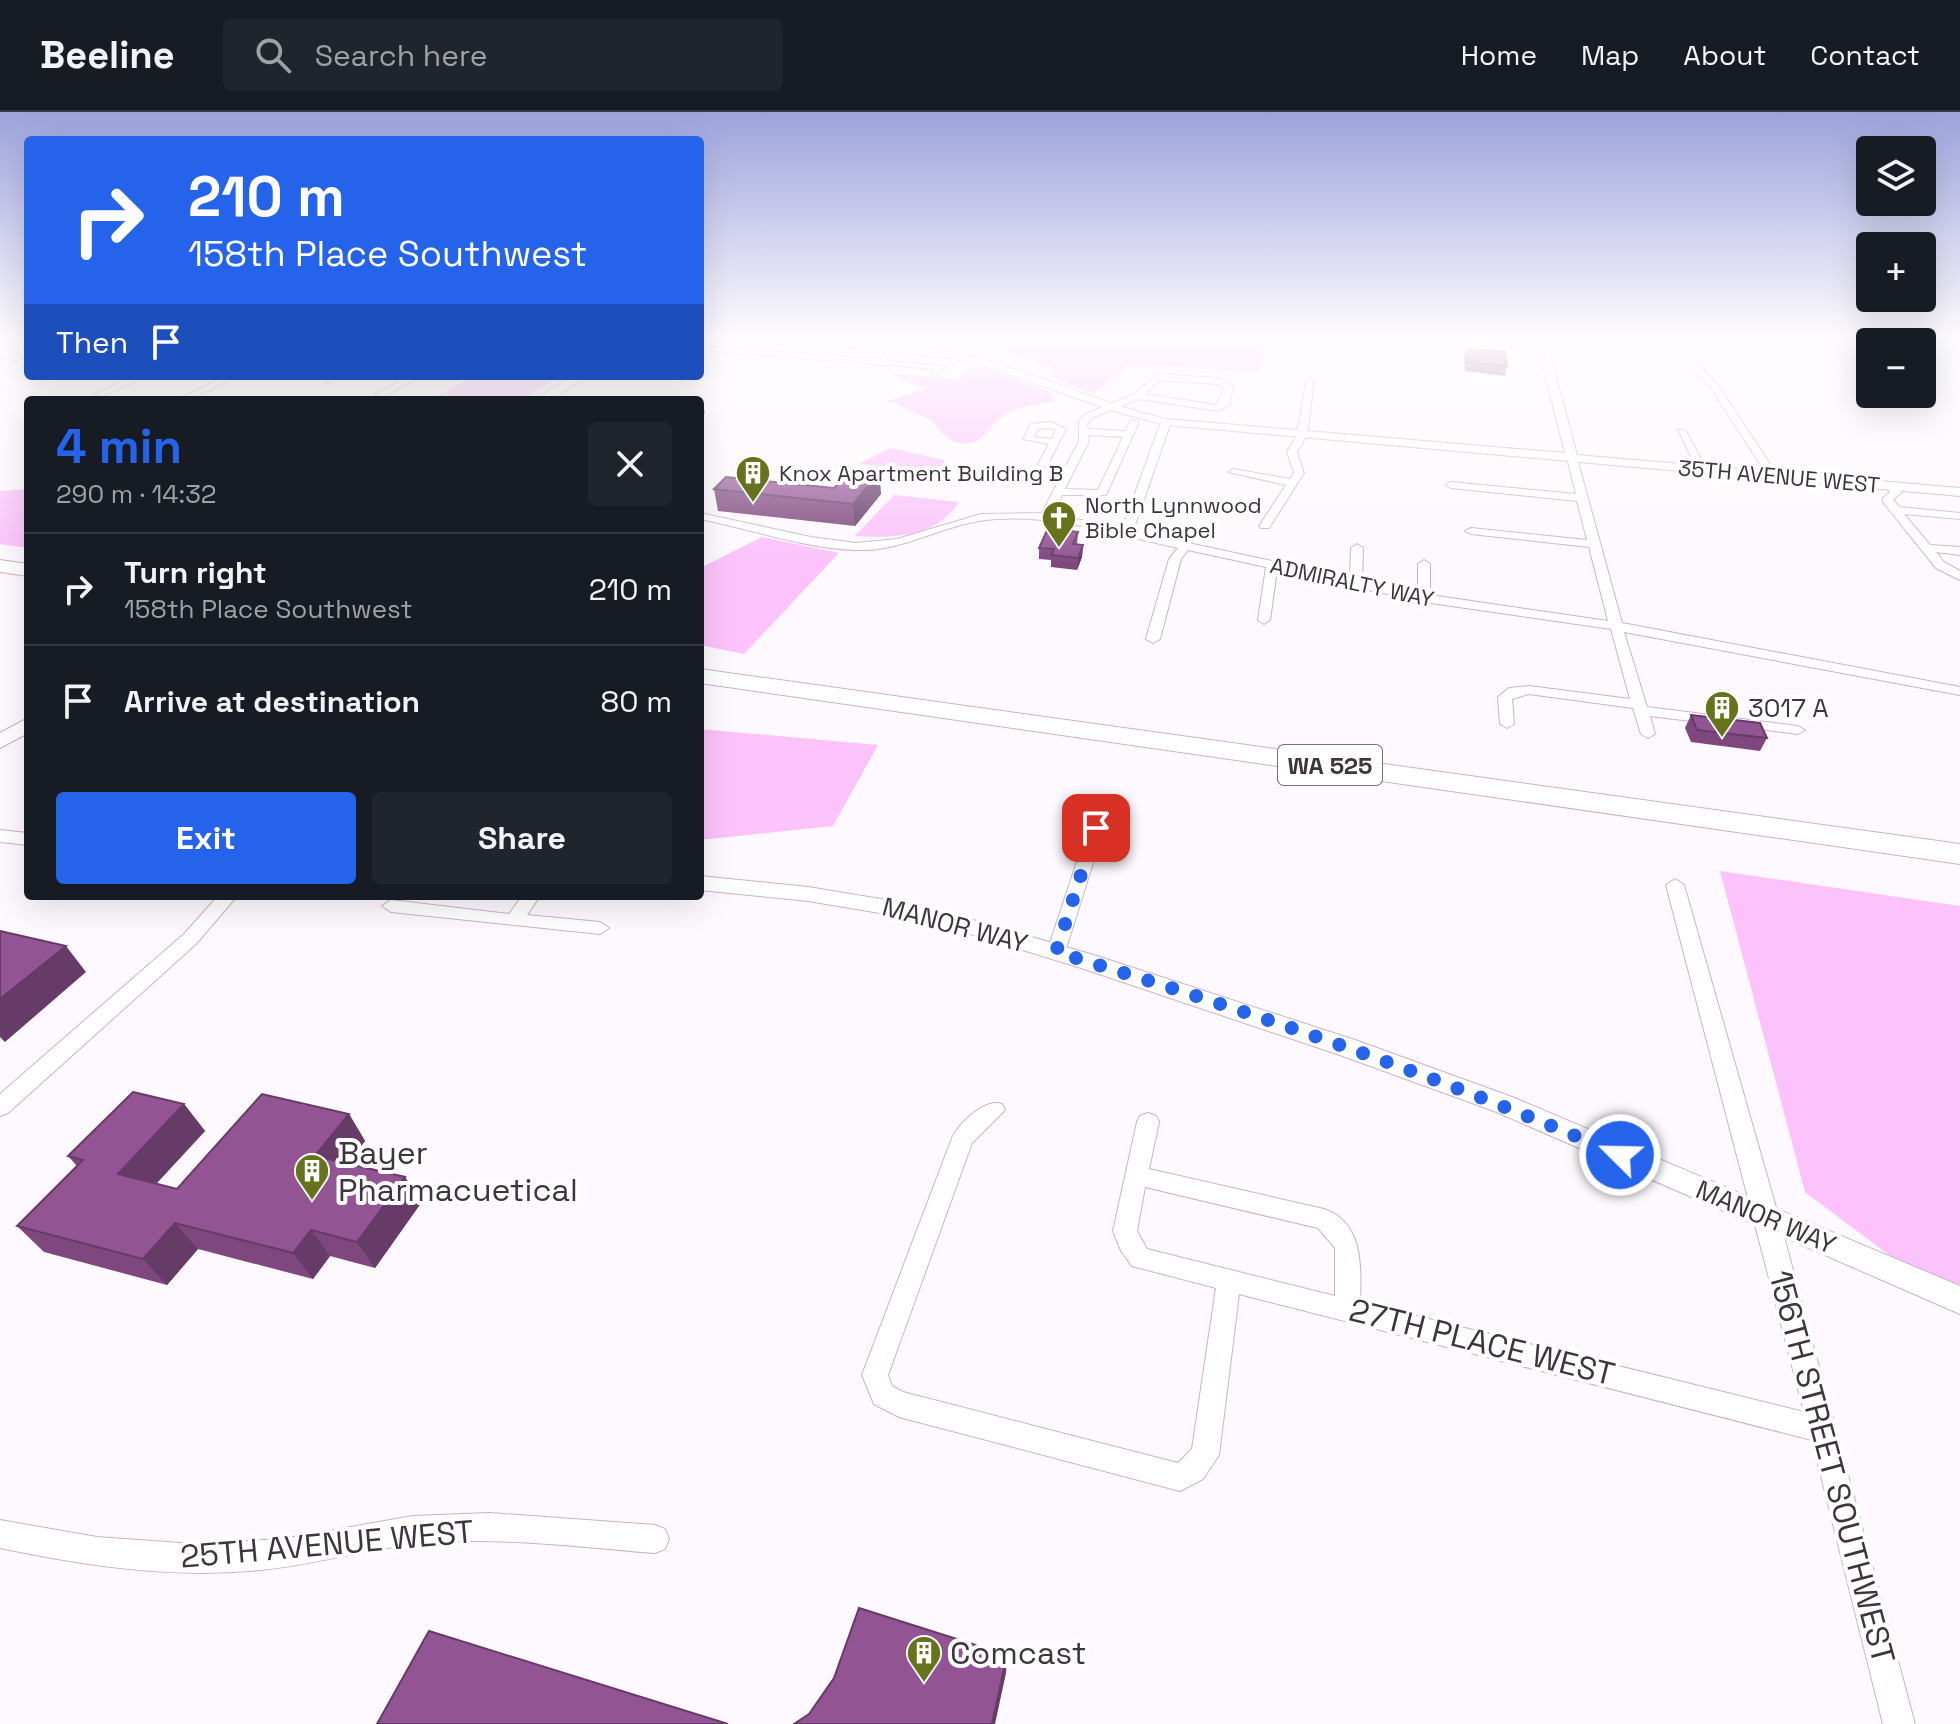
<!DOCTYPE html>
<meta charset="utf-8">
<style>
:root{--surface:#171b24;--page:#20242c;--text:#f1f3f6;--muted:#9ea1a6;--line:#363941;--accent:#2563eb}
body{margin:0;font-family:"Space Grotesk",sans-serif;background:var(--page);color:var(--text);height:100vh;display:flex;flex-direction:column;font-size:30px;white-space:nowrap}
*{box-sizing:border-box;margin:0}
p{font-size:26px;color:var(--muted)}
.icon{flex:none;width:44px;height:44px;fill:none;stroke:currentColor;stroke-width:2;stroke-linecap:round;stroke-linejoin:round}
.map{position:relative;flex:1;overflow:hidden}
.side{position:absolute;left:24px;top:284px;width:680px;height:504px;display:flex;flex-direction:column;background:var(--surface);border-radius:8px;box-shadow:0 8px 32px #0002}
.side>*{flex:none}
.banner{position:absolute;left:24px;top:24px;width:680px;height:244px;border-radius:8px;box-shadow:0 8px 32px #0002;background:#2563eb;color:#fff;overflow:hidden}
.buttons{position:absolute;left:1856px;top:24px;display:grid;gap:16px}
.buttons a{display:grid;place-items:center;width:80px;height:80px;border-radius:8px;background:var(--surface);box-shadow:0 8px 32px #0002;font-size:40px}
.pin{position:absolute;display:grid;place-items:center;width:68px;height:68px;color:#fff;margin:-34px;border-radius:16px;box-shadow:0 4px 12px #0006}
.me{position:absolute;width:88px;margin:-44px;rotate:293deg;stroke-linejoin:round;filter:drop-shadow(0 0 6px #0008)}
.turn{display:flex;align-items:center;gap:28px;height:168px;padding:0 32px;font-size:36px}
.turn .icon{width:104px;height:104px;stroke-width:2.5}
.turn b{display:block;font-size:56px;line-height:68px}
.then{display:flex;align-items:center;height:76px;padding:0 32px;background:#0003;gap:16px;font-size:30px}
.round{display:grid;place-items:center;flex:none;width:84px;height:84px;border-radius:8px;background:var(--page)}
.summary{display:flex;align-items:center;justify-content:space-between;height:136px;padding:0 32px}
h1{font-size:48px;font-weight:600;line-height:60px;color:var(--accent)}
.primary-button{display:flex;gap:16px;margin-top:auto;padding:16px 32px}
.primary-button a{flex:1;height:92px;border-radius:8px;background:var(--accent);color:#fff;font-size:32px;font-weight:600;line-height:92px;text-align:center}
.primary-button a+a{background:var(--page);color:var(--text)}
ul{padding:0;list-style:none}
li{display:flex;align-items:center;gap:24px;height:112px;padding:0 32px;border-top:2px solid var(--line)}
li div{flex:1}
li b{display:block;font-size:30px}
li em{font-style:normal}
header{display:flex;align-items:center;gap:48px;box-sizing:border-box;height:112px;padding:0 40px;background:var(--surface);border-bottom:2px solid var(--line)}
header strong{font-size:38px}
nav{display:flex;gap:44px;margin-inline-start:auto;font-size:28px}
.search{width:560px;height:72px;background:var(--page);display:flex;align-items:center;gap:20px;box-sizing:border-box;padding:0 28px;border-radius:8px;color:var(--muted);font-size:30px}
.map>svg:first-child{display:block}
.green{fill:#fbc2fb}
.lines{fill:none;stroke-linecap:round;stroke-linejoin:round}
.minor-casing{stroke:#cbb2cb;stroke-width:2}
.tertiary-casing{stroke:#cbb2cb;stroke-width:2}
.secondary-casing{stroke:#cbb2cb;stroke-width:2}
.trunk-casing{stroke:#cbb2cb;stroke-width:2}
.motorway-casing{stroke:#cbb2cb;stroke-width:2}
.minor{fill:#fff;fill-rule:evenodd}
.tertiary{fill:#fff;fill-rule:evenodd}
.secondary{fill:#fff;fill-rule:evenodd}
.trunk{fill:#fff;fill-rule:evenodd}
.motorway{fill:#fff;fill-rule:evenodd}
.wall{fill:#7e487e}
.shaded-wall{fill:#663b67}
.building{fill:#925493;stroke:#663b67;stroke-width:2}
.route{stroke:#2563eb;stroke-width:14;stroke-dasharray:0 25.2}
.labels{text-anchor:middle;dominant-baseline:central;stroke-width:8;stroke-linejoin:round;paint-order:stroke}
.far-poi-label{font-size:22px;fill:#3e343e;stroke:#fff;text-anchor:start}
.far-street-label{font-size:22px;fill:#3e343e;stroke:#fff}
.shield{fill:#fff;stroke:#787178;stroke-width:2}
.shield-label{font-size:24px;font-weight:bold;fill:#3e343e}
.poi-label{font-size:26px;fill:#3e343e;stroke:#fff;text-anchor:start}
.street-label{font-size:26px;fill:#3e343e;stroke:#fff}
.near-poi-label{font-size:32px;fill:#3e343e;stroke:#fff;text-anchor:start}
.near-street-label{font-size:32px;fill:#3e343e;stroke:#fff}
</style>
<header>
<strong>Beeline</strong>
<div class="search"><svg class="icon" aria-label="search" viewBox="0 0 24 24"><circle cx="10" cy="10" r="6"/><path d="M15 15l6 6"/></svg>Search here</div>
<nav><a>Home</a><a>Map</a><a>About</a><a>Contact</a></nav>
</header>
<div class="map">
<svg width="1960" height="1612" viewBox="0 0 1960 1612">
<rect width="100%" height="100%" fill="#fef9fe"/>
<path class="green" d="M1016 227H1265L1258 261 1131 251 1093 282 1051 265 1053 258 1049 253 1006 240Z
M972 255 988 257 1050 280 1055 289C1040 292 1021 294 1007 301 985 312 984 342 951 328 941 323 938 312 929 307 917 300 907 299 896 290H884L926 277 889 261 959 267Z
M475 264H561L520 288H414L440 283Z
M891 336 945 348 943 359 859 352Z
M28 377V436L0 432V379Z
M894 383 959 390C936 426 893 426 855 424Z
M762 425 839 441 744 542 700 533V456Z
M700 617 878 633 833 714 700 728Z
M1720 759 1960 794V1196L1805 1080Z"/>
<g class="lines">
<defs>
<path id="minor" d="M700 234 877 247 892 235 896 237 886 248 945 255 935 266 931 263 935 257 700 238Z
M28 238V244L0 254V248Z
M1697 253H1703L1704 260 1717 272 1778 364 1777 366H1769L1711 276 1696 261Z
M1157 262 1219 266 1233 274 1229 293 1218 299 1139 287 1092 306 1087 312 1088 317 1125 319 1131 308 1139 310 1106 383H1062L1053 402 1122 417 1161 310 1166 307 1171 310 1133 419 1350 466 1351 436 1357 432 1363 436 1362 469 1418 481V452L1424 448 1430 452V483L1608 509 1589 435 1471 422 1465 419 1471 416 1587 428 1577 389 1451 376 1446 373 1451 370 1576 382 1567 346 1572 343 1577 346 1622 511 1960 575V583L1624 520 1647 595 1798 614 1805 618 1798 622 1650 604 1655 622 1648 626 1641 622 1633 596 1529 582 1512 587 1514 612 1507 616 1500 612 1498 585 1509 576 1529 574 1630 587 1611 517 1424 490 1277 458 1270 508 1264 512 1258 508 1266 455 1188 438 1181 447 1160 527 1153 531 1146 527 1169 447 1178 436C1113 422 1046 399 979 409 936 416 901 440 855 438 803 436 751 417 700 407V401L811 425 856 431 897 427 981 402 1042 401 1079 329V309L1086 302 1135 282ZM1159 268 1217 272 1224 275 1217 293 1145 282ZM1088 323 1123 325 1098 378 1065 377 1089 329Z
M135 264H147L103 284 95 282Z
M227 264H238L188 288H176Z
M323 264H331L330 271H324Z
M410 264H421L383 285 375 283Z
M1310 266 1314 269 1307 323 1297 340 1304 361 1269 416H1261L1259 414 1286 373 1228 360 1233 357 1290 367 1294 361 1287 340 1297 323 1306 269Z
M1051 310 1066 317 1048 352 1043 355 1038 352 1049 332 1023 327 1031 312ZM1050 316 1056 318 1052 327 1034 325 1038 317Z
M1678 317 1686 319 1707 358 1706 360 1697 358Z
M1886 372H1894L1902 380 1893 388 1899 395 1960 401V407L1904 402 1930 433 1960 435V443L1936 440 1944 450 1960 459V468L1936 456 1883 390V386L1890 380 1885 374Z
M1096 711 1104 716 1065 840 1056 847 1049 845 1047 840 1088 716Z
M1675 767 1684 773 1779 1106 1915 1612H1883L1812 1328 1239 1182 1219 1343 1203 1367 1180 1379 899 1305 874 1292 862 1263 952 1026C959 1011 985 986 1002 992L1005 998 972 1031 888 1263 892 1274 903 1280 1178 1351 1192 1337 1216 1176 1132 1154 1121 1139 1113 1119 1137 1010 1140 1004 1148 1001 1156 1004 1159 1010 1149 1057 1324 1097C1364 1111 1361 1155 1360 1190L1804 1300 1666 773ZM1145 1075 1318 1116 1335 1136V1184L1147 1137 1137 1119Z
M218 784H237L196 832 8 1001 0 1004V982L184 822Z
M522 784H540L527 803 600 810 609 816 600 822 391 800 382 794 391 788 509 802Z
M490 1401 655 1413 665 1417 669 1427 665 1437 655 1441C582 1435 509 1426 436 1430 376 1434 320 1452 261 1458 173 1467 86 1454 0 1436V1408L97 1425 194 1432 282 1427 413 1404Z"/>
<path id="tertiary" d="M774 227C843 227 913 229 980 247 1043 263 1102 292 1166 307L1565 341 1536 227H1546L1577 343 1960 376V384L1166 313 1113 299 994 257 950 246Z
M0 718 28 721V733L0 730Z
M700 764 808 775 929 795 1097 844 1355 928 1512 985 1960 1174V1202L1494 999 1337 942 1081 856 928 809 808 789 700 778Z"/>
<path id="secondary" d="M572 264H587L551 288H535Z
M28 606V621L0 636V621Z"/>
<path id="trunk" d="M1924 227 1960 234V242L1922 235V230H1916Z"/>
<path id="motorway" d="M0 448 28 452V464L0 460Z
M700 557 1960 732V752L700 571Z"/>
</defs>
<use href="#minor" class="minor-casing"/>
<use href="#tertiary" class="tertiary-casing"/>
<use href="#secondary" class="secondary-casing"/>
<use href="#trunk" class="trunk-casing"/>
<use href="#motorway" class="motorway-casing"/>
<use href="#minor" class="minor"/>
<use href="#tertiary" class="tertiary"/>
<use href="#secondary" class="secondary"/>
<use href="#trunk" class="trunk"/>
<use href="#motorway" class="motorway"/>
</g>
<path class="wall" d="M1466 237 1507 254 1505 264 1465 259 1464 246Z
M879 361 881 382 855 414 718 399 714 377 834 376Z
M1078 420 1077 433H1083L1082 445 1077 458 1051 455V448L1039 447V436Z
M1691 603 1767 626 1760 639 1691 630 1685 616Z
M184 992 205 1019 156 1072 177 1077 349 1002 365 1029 347 1052 405 1065 421 1091 375 1156 330 1144 313 1167 198 1137 167 1173 44 1140 17 1114 77 1054 68 1044Z"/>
<path class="shaded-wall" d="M703 292 705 302 700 306V295Z
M879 361 881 382 855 414 853 392Z
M1083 433 1082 445 1077 458 1078 446Z
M66 834 86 860 5 930 0 925V887Z
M184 992 205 1019 141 1088 118 1062Z
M349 1002 365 1029 333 1070 315 1044Z
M405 1065 421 1091 375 1156 357 1130Z
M175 1111 198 1137 167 1173 143 1147Z
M311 1118 330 1144 313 1167 293 1141Z
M1007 1543 1006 1561 995 1612H992Z"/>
<path class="building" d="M1466 237 1505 240 1507 254 1467 250Z
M851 359 879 361 853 392 714 377 726 365 834 376Z
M1048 416 1078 420 1073 432 1083 433 1078 446 1051 443 1054 437 1039 436Z
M1691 603 1760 611 1767 626 1697 618Z
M0 819 66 834 0 887Z
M133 980 184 992 118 1062 177 1077 262 982 349 1002 315 1044 405 1065 357 1130 311 1118 293 1141 175 1111 143 1147 17 1114 83 1048 68 1044Z
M859 1496 1007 1543 992 1612H794L809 1602 834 1566Z
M429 1519 728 1612H377Z"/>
<linearGradient id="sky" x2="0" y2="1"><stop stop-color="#9ca3dc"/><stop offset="0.5" stop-color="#fffcff"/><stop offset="1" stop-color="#fffcff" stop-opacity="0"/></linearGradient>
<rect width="1960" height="453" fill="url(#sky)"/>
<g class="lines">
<path class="route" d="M1096 716 1056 840C1247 898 1436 963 1620 1043"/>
</g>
<defs>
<symbol id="building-pin" viewBox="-11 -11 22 30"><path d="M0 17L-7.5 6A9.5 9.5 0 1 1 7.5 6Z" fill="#67721c" stroke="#fff"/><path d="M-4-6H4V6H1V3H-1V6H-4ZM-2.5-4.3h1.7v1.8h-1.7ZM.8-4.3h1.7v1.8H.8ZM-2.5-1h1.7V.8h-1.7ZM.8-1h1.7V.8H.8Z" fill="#fff"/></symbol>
<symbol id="church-pin" viewBox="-11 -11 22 30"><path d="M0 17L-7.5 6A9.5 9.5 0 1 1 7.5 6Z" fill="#67721c" stroke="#fff"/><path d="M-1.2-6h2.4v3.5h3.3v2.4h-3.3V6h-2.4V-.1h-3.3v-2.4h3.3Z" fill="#fff"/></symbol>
</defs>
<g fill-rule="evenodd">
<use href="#building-pin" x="733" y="341" width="40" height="54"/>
<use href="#church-pin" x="1039" y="386" width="40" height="54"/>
<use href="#building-pin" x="1702" y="576" width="40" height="54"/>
<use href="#building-pin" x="292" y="1039" width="40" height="54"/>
<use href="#building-pin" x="904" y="1521" width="40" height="54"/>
</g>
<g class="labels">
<g class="far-poi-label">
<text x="779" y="361">Knox Apartment Building B</text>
<text x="1085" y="393">North Lynnwood<tspan x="1085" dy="25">Bible Chapel</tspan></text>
</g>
<g class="far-street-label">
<text transform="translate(1779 364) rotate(5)">35TH AVENUE WEST</text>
<text transform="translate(1352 470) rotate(12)">ADMIRALTY WAY</text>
</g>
<rect class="shield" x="1278" y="633" width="104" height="40" rx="6"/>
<g class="shield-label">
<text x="1330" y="653">WA 525</text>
</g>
<g class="poi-label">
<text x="1748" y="596">3017 A</text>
</g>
<g class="street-label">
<text transform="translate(955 813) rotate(15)">MANOR WAY</text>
<text transform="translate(1766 1105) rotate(23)">MANOR WAY</text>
</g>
<g class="near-poi-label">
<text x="338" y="1041">Bayer<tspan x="338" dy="37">Pharmacuetical</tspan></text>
<text x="950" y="1541">Comcast</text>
</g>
<g class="near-street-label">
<text transform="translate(1482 1230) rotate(14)">27TH PLACE WEST</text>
<text transform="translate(1832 1355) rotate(75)">156TH STREET SOUTHWEST</text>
<text transform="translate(327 1432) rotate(-5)">25TH AVENUE WEST</text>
</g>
</g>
</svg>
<div class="buttons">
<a><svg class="icon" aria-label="layers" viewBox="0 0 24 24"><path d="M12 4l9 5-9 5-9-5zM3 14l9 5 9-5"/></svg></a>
<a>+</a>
<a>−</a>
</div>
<div class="pin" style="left:1096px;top:716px;background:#d93025"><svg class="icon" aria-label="arrive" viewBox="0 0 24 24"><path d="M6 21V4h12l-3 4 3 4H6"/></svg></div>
<svg class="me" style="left:1620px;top:1043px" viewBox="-20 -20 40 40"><circle r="17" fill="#2563eb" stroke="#fff" stroke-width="3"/><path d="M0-11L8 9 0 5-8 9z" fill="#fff"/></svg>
<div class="banner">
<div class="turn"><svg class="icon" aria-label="right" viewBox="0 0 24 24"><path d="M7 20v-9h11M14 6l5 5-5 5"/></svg><div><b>210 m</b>158th Place Southwest</div></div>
<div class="then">Then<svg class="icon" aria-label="arrive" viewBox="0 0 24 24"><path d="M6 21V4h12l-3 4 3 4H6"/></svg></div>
</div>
<section class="side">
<div class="summary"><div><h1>4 min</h1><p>290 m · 14:32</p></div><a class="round"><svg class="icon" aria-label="close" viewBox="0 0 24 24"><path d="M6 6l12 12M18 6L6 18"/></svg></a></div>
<ul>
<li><svg class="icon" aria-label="right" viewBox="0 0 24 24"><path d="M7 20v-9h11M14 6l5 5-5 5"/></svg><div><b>Turn right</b><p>158th Place Southwest</p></div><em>210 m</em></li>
<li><svg class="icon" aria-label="arrive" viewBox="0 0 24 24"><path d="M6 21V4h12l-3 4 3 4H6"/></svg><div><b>Arrive at destination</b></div><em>80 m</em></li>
</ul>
<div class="primary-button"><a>Exit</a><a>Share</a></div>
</section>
</div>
